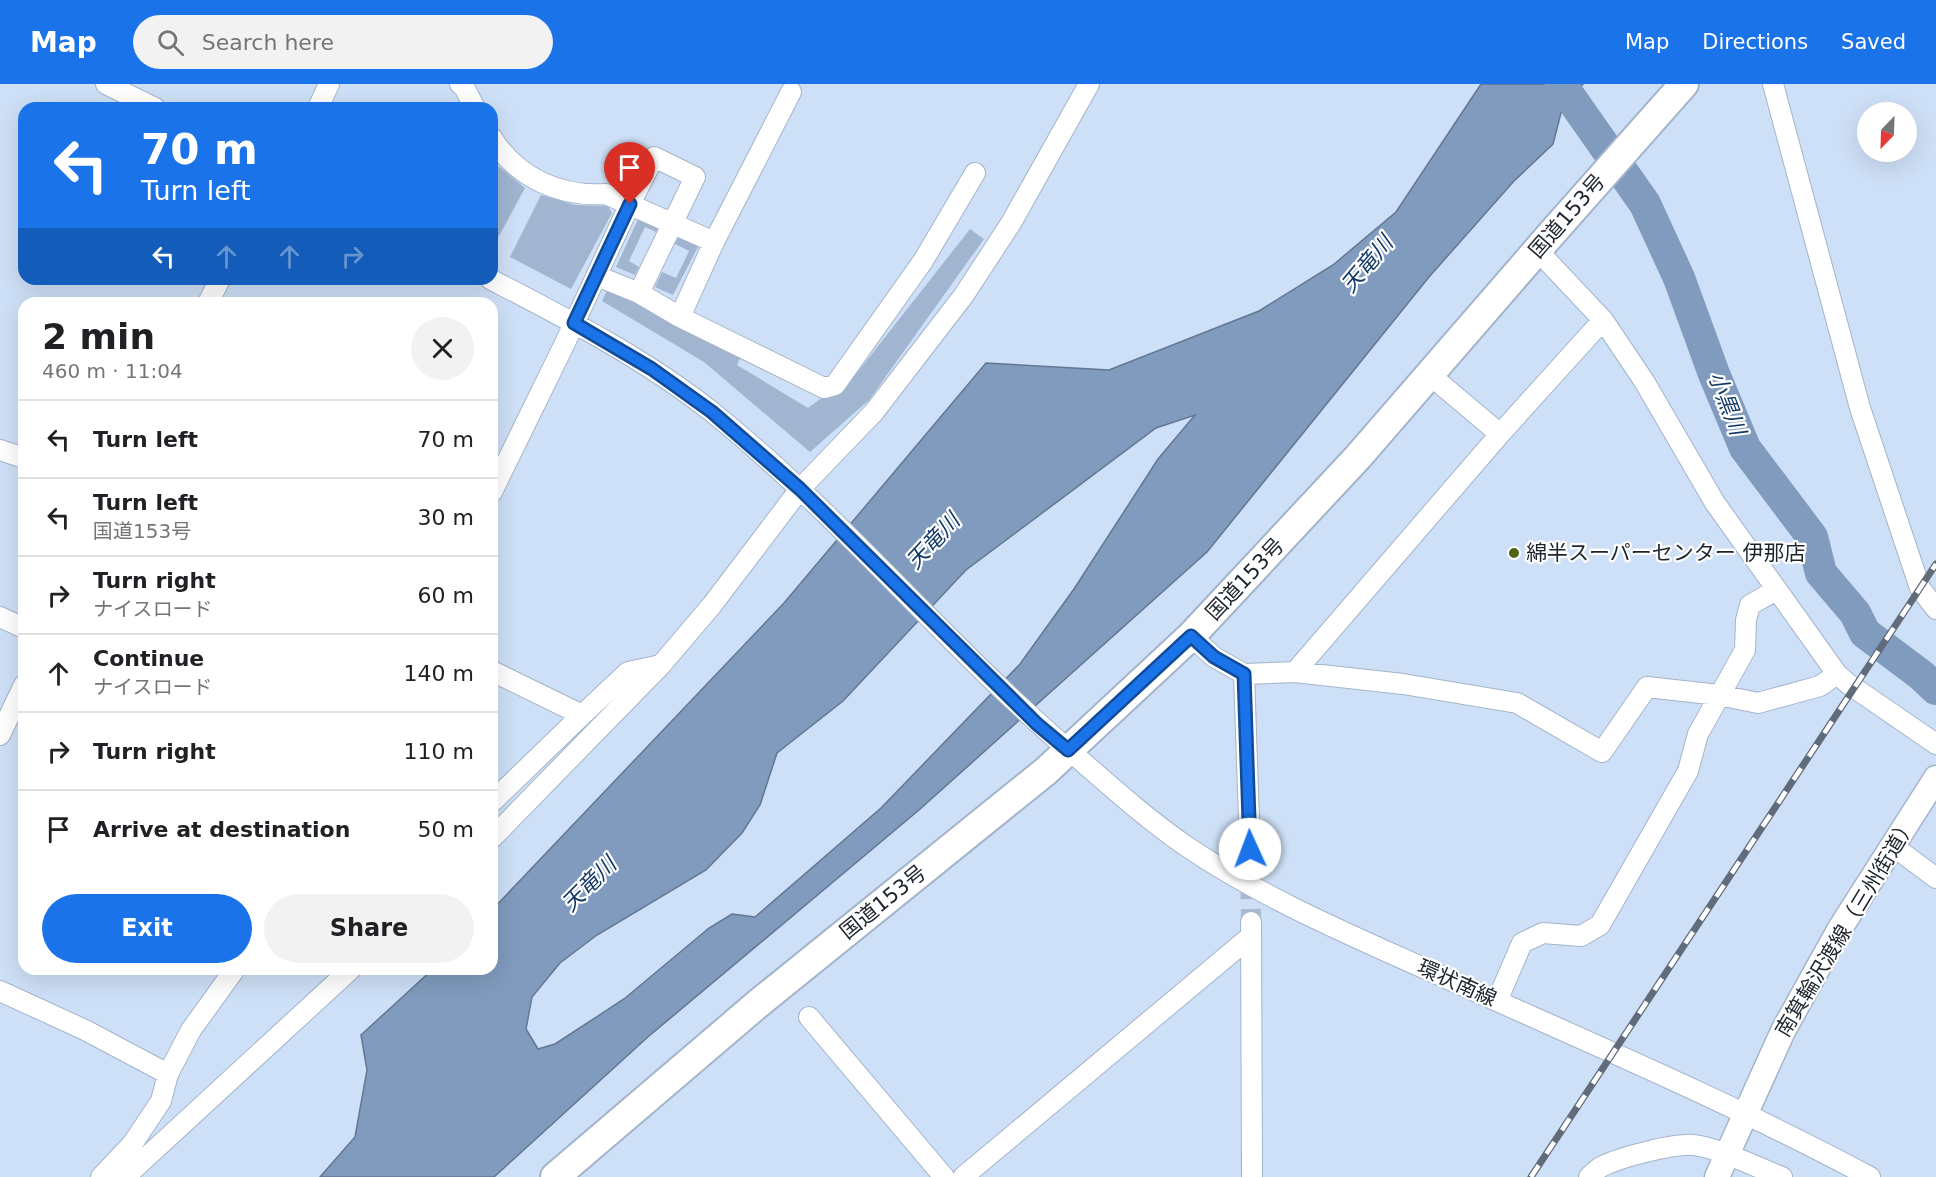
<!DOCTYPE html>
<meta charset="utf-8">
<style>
:root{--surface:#fff;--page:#f2f2f2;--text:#202124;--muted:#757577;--line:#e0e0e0;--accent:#1a73e8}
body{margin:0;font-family:"DejaVu Sans","Noto Sans JP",sans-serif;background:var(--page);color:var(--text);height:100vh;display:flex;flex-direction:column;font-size:22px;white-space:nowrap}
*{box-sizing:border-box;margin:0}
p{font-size:20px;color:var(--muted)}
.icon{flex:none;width:33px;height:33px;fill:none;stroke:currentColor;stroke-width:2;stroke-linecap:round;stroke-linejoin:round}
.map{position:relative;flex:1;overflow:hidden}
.side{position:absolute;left:18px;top:213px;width:480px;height:678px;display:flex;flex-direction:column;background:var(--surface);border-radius:18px;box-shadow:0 6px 24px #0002}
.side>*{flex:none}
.guide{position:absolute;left:18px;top:18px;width:480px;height:183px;border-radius:18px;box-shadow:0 6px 24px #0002;background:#1a73e8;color:#fff;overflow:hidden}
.needle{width:39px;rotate:203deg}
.controls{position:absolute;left:1857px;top:18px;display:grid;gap:12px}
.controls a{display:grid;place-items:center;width:60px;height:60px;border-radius:50%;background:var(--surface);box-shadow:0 6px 24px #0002;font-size:30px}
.pin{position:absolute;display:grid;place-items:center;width:51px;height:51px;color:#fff;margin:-62px -26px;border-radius:50% 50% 50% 0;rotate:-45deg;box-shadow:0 0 6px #0007}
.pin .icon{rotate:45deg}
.me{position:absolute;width:66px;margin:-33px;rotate:358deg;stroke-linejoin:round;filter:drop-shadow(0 0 4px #0008)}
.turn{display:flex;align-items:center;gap:21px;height:126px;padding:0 24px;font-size:27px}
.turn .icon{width:78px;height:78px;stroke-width:2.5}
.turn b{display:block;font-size:42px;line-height:51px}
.lanes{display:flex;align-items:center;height:57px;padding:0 24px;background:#0003;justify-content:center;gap:30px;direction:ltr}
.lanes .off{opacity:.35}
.round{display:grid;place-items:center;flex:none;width:63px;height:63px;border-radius:32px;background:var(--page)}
.headline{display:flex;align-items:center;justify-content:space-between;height:102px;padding:0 24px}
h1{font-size:36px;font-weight:800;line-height:45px}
.action{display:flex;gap:12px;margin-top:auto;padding:12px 24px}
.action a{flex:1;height:69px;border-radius:36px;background:var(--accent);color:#fff;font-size:24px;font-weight:800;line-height:69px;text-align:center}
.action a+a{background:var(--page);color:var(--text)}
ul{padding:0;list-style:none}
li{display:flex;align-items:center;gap:18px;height:78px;padding:0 24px;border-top:2px solid var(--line)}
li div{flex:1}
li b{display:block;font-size:22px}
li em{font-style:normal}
header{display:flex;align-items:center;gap:36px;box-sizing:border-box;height:84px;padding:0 30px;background:var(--accent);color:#fff}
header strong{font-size:28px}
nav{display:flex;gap:33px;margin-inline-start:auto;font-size:21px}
.search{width:420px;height:54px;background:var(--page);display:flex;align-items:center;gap:15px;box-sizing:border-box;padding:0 21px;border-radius:33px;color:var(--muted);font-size:22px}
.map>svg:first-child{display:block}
.green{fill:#a1b5d0}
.water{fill:#809bbe;stroke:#627792;stroke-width:1.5;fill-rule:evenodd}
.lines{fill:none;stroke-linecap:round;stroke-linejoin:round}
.river{stroke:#809bbe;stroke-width:32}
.minor-tunnel{stroke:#abbace;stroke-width:20;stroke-dasharray:20 10;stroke-linecap:butt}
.minor-casing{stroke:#a3b4ca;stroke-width:22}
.major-casing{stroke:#a3b4ca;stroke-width:27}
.highway-casing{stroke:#a3b4ca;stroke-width:32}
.minor{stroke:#fff;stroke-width:20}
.major{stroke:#fff;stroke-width:24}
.highway{stroke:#fff;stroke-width:28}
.rail-casing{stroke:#616c7a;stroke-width:7}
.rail{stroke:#fff;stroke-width:4.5;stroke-dasharray:14;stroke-linecap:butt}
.route-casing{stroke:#114b97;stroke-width:15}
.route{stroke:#1a73e8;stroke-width:10}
.poi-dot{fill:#4f6512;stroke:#fff;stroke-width:2}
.labels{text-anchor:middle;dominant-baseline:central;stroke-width:4.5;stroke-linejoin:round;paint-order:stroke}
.street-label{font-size:21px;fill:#1d242c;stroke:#fff}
.poi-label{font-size:21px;fill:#1d242c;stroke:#fff;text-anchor:start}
.water-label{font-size:22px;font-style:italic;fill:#123866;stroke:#fff}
</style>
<header>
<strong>Map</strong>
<div class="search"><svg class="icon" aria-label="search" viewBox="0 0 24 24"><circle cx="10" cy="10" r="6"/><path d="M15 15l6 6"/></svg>Search here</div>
<nav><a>Map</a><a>Directions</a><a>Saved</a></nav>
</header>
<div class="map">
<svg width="1936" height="1093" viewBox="0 0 1936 1093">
<rect width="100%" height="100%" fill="#cee0f7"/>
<path class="green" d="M492 77 525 104 493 163H492Z
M541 111 575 121 608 122 612 129 571 205 510 173Z
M639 133 659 141 656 148 645 143 629 177 639 183 635 191 616 183Z
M970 145 984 155 869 316 810 368 704 278 602 217 608 204 741 272 737 281 808 324 820 315 842 308Z
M680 150 700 159 673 211 655 203 662 188 676 194 689 167 675 160Z"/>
<path class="water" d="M1481 0H1583L1562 25 1553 60 1514 97 1429 193 1207 468 919 726 649 952 494 1093H320L355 1053 367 986 361 951 433 885H492V826L784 519 986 279 1109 286 1259 227 1333 181 1396 128ZM1195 331 1158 375 1074 505 1020 580 881 724 755 833 732 830 709 844 624 915 555 960 538 965 526 945 532 913 560 879 597 851 706 786 742 749 760 721 777 669 843 617 966 486 1156 344Z"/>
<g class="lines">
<path class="river" d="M1561 0 1645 120 1679 194 1714 290 1745 364 1812 453 1821 489 1855 529 1865 549 1921 591 1936 605"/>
<path class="minor-tunnel" d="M1250 765 1251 838"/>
<defs>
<path id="minor" d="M106 0 155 24
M460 0 464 3 475 24
M1773 0 1860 324 1920 504 1936 525
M318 24 329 0
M492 54C517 94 560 113 606 110L714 158
M1537 166 1603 236 1644 297 1715 419 1837 590 1852 603
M597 192 639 209 680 233 824 304 835 301 923 177 975 89
M490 195C567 235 644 274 712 328 840 431 945 560 1070 667 1108 700 1144 733 1186 762 1264 815 1353 852 1439 891 1583 956 1730 1018 1870 1093
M208 219 220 195
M680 233 714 158 791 8
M1430 291 1500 350
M0 366 24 374
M492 408 564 261 630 120 654 73 695 93 639 209
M0 533 24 544
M1191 552 1214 573 1244 590 1250 765
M492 587 582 631 628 588 661 581
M1295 588 1500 350 1603 236
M1244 590 1295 588 1403 600 1517 619 1602 668 1647 603 1719 611 1758 619 1820 602 1837 590
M1856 605 1936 660
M0 651 24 601
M492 718 582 631
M492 754 661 581 712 521 800 405 874 328 964 211 1011 139 1089 0
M1893 762 1936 794
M1251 838 1252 1093
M0 907 85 946 168 990
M1497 917 1522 859 1543 849 1581 852 1600 841 1688 687 1698 650 1745 566 1746 536 1750 521 1776 506
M809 933 944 1093
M101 1093 133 1059 161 1017 168 990 191 946 235 885
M125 1093 351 885
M963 1093 1250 853
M1589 1093C1593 1089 1598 1084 1603 1082 1621 1073 1675 1059 1694 1061 1719 1064 1758 1084 1782 1093"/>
<path id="major" d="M1717 1093 1783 947 1839 846 1936 694"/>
<path id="highway" d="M555 1093 760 918 1046 687 1191 552 1358 373 1553 148 1684 0"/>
</defs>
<use href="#minor" class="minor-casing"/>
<use href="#major" class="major-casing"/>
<use href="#highway" class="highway-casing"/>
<use href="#minor" class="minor"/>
<use href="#major" class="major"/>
<use href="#highway" class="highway"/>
<defs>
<path id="rail" d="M1531 1093 1936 480"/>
</defs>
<use href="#rail" class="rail-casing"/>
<use href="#rail" class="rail"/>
</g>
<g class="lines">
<defs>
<path id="route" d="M630 120 574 239 652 285 712 328 800 405 1037 640 1068 666 1191 552 1214 573 1244 590 1250 765"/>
</defs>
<use href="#route" class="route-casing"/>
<use href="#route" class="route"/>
</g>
<circle class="poi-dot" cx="1514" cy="469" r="6"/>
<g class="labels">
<g class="street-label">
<text transform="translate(1567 132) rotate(-49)">国道153号</text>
<text transform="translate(1245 495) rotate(-47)">国道153号</text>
<text transform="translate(883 818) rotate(-39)">国道153号</text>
<text transform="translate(1846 843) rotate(-59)">南箕輪沢渡線（三州街道）</text>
<text transform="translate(1457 899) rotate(24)">環状南線</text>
</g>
<g class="poi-label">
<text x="1526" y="469">綿半スーパーセンター 伊那店</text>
</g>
<g class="water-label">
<text transform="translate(1367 180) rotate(-50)">天竜川</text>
<text transform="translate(1727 319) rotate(69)">小黒川</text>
<text transform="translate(933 457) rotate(-47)">天竜川</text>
<text transform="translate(589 800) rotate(-45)">天竜川</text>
</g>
</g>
</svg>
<div class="controls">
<a><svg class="needle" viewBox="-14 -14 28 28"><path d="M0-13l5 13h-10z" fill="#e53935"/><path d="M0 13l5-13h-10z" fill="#757577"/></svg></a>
</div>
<div class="pin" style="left:630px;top:120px;background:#d93025"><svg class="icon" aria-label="arrive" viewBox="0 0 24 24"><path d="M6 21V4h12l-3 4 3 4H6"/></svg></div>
<svg class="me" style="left:1250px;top:765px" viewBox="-20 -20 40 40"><circle r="19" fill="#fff"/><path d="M0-13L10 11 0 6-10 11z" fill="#1a73e8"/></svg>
<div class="guide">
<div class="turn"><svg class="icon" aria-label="left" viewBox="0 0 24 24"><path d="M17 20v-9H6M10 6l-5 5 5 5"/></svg><div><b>70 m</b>Turn left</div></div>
<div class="lanes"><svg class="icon" aria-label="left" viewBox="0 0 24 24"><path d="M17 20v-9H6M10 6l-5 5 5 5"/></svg><svg class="icon off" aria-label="ahead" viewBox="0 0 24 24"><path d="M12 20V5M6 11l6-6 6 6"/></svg><svg class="icon off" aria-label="ahead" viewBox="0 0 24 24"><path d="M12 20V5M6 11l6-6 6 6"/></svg><svg class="icon off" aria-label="right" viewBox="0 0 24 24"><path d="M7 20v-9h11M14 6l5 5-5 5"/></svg></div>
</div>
<section class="side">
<div class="headline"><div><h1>2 min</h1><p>460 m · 11:04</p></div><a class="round"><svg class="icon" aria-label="close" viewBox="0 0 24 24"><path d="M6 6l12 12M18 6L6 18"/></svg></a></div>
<ul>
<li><svg class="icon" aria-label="left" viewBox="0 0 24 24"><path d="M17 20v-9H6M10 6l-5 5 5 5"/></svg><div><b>Turn left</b></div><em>70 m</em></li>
<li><svg class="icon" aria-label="left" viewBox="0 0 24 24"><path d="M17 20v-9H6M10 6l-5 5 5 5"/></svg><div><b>Turn left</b><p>国道153号</p></div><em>30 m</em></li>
<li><svg class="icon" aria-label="right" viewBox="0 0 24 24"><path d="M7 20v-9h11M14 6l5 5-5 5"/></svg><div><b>Turn right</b><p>ナイスロード</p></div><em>60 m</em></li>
<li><svg class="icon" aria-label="ahead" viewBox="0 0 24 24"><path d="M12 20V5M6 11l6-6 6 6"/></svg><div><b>Continue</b><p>ナイスロード</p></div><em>140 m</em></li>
<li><svg class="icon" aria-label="right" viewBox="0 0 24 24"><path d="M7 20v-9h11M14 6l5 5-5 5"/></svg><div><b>Turn right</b></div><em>110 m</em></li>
<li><svg class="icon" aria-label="arrive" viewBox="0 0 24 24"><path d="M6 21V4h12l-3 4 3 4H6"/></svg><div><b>Arrive at destination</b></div><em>50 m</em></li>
</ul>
<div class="action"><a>Exit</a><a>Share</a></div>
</section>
</div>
